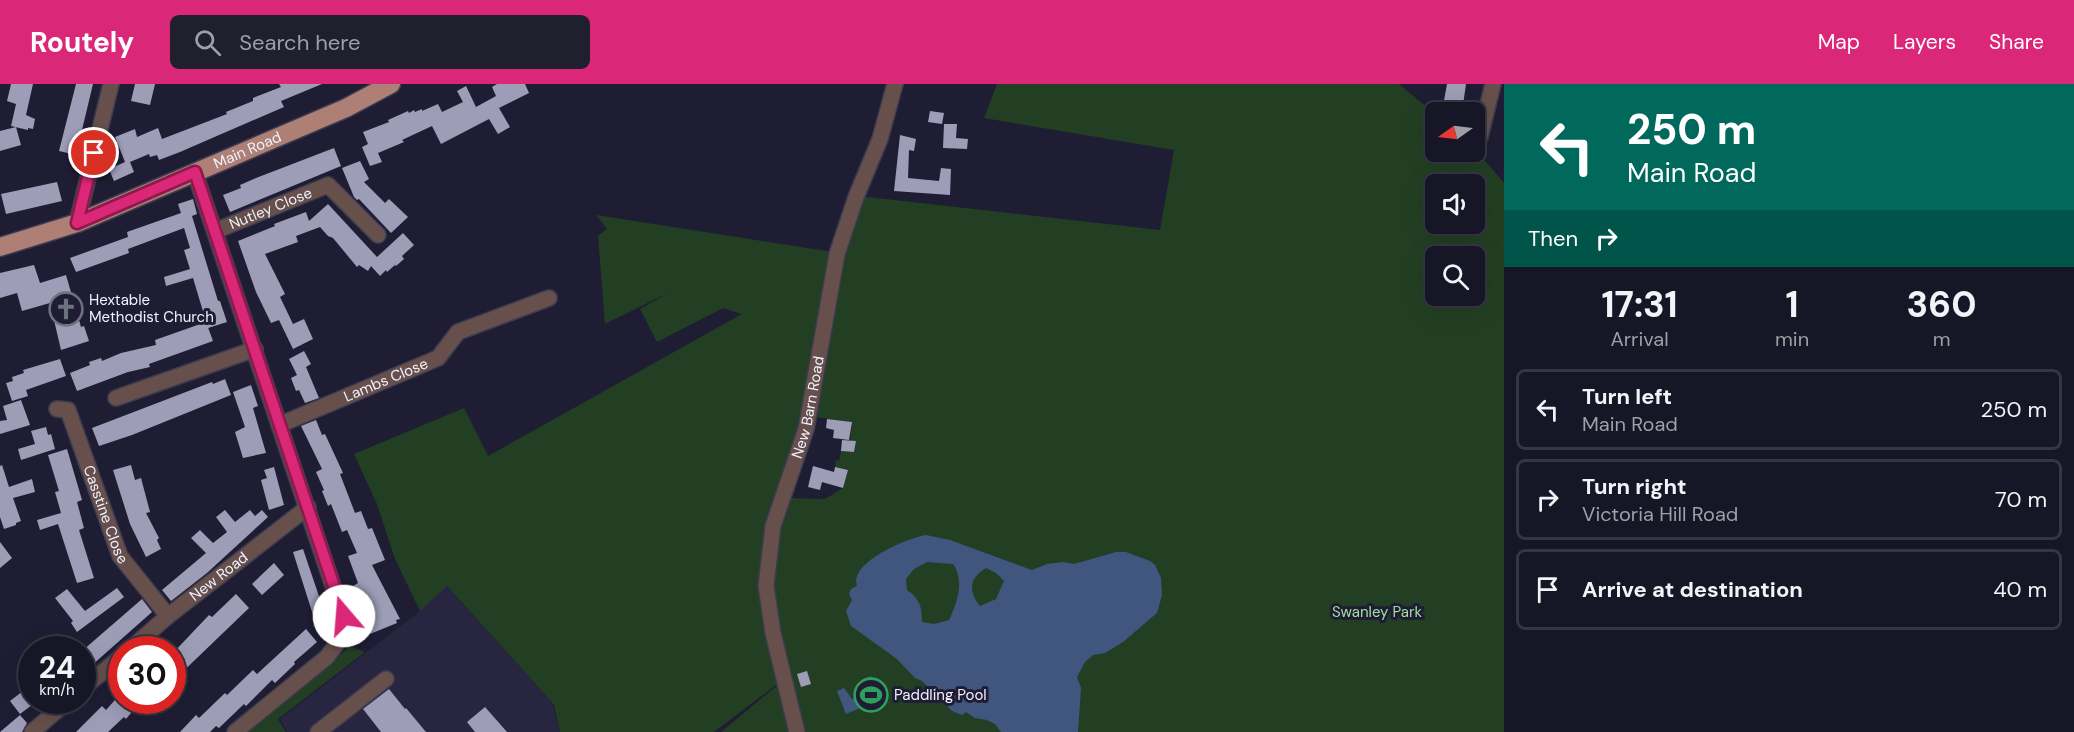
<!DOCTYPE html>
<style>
:root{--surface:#171626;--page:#201f2e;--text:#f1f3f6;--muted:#9e9fa7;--line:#363543;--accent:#db2777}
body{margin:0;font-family:"DM Sans",sans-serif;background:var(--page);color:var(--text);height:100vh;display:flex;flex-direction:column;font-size:22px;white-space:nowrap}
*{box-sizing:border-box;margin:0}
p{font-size:20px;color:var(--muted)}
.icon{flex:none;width:33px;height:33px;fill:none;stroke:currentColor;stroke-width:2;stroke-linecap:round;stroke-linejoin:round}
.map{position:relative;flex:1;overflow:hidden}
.panel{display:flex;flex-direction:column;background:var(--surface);width:570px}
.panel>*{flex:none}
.hud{background:#00695c;color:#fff;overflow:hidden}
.needle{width:39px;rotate:256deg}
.tools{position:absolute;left:1425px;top:18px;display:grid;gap:12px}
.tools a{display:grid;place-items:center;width:60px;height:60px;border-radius:9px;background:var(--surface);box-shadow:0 6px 24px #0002,0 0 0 2px var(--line);font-size:30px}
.speed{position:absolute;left:18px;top:552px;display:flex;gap:12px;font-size:30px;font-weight:700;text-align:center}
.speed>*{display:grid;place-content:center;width:78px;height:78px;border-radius:50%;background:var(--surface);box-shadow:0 6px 24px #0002,0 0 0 2px var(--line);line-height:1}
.speed small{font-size:15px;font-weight:400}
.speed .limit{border:9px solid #d22;background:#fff;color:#111}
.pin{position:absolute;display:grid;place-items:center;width:51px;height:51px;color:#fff;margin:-26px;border:3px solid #fff;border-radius:50%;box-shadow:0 2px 6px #0007}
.me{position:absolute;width:66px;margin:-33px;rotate:342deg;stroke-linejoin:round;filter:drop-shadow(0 0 4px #0008)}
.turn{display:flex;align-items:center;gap:21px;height:126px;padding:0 24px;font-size:27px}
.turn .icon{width:78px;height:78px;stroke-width:2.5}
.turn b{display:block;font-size:42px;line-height:51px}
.then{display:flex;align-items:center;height:57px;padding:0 24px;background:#0003;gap:12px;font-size:22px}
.eta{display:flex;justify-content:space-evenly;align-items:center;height:102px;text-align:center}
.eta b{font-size:36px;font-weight:700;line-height:42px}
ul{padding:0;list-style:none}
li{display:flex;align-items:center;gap:18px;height:81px;margin:0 12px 9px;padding:0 12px;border:3px solid var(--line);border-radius:9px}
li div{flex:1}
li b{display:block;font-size:22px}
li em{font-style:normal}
header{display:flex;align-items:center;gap:36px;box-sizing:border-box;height:84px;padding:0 30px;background:var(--accent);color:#fff}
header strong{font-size:28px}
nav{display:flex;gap:33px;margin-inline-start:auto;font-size:21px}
.search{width:420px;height:54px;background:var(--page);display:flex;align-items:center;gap:15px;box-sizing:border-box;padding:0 21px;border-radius:9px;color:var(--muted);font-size:22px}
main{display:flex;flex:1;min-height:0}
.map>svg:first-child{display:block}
.built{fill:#282541}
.green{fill:#223f23;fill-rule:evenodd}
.water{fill:#40567e;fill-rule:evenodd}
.building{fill:#9e9db8}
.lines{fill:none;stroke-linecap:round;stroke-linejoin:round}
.minor-casing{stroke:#3c3b50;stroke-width:18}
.major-casing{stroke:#3c3b50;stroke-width:21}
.minor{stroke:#67504b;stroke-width:15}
.major{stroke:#ae7f74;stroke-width:18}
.route-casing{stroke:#8e194d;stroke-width:15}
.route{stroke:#db2777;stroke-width:10}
.labels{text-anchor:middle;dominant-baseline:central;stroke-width:6;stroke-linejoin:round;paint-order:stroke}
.street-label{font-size:15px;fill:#f0f0ff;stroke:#1f1d33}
.poi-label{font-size:15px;fill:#f0f0ff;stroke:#1f1d33;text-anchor:start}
.park-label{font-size:15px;fill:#a4dfa3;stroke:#1f1d33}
</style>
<header>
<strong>Routely</strong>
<div class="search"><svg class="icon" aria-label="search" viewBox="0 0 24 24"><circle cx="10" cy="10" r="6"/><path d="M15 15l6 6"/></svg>Search here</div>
<nav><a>Map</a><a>Layers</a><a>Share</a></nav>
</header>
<main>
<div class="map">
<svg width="1504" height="648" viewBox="0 0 1504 648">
<rect width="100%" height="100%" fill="#1f1d33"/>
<path class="built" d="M445 500 549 615 553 622 560 648H287L280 635 420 527Z"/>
<path class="green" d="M997 0H1399L1435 30 1436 68H1474L1475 65 1504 99V648H803L776 547 770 499 784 420H793L784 419 786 414 825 415 843 404 848 386 835 383 836 376 839 377 841 367 854 368 856 358 850 357 852 338 815 333 837 182 859 112 1160 146 1174 66 984 34ZM1436 100H1474V140H1436ZM1436 172H1474V212H1436Z
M596 131 833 168 808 321 769 440 780 598 714 648H560L554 621 549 615 447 502 420 527 395 475 377 420 354 370 464 324 488 372 742 230 723 224 657 258 640 225 670 208 605 240 598 152 607 145Z
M349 562 365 568 278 635 286 648H249L331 580Z
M780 599 794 648H721Z"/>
<path class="water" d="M926 451 950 456 1032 486 1047 480 1063 478 1074 480 1116 468H1126L1150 477 1155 481 1161 494 1162 511 1157 529 1123 558 1105 569 1093 571 1085 578 1077 593 1081 604 1078 648H1001L995 640 987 636 975 634 966 628 962 631 952 627 922 597 915 594 897 575 851 542 846 527 852 516 849 510 851 505 857 502C849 478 908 454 926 451ZM927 478 953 480C965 497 957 519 949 536L934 540 922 538C922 523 920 515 907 506L906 495 914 485ZM986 484 996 489 1004 497 996 515 980 522C968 507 969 494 986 484Z
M871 592 879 616 846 630 837 607 844 604 852 615 864 612 865 608 861 596Z"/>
<path class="building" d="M11 0H33L26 31 35 35 33 45 28 44V46L11 42 16 20 7 17Z
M76 0H93L76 71 59 67Z
M135 0H155L150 21 131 17Z
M279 0H322L281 17 284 23 180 68 159 76 157 71 150 73 149 70 130 78 134 88 114 97 109 85 125 78 115 53 135 45 137 53 158 44 162 55 227 30 226 28 253 17V14L281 3Z
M497 0H525L529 9 499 24 510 43 498 50 489 35 441 60 432 42 402 56 404 58 378 69 382 78 370 82 362 63 368 60 363 48 389 38 388 36 408 27 409 29 414 26 415 28 422 25V27L438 20 442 28 463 18 457 7 466 2 476 23 496 12 492 3Z
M1447 0H1466L1462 28H1446L1447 23 1443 22Z
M930 27 944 29 942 40 928 38Z
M944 40H957L956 54 968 55 967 65 943 64Z
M16 43 21 61 0 67V47Z
M900 51 916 55 914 67 909 66 908 94 939 97 941 84 951 85 950 111 894 107Z
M334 64 341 82 230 128 223 111 241 104 240 101 256 94Z
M360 77 369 95 364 98 385 119 389 115 408 133 391 149 359 115 357 116 354 113 342 84Z
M57 98 62 117 6 130 1 110Z
M193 115 197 130 192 132 218 217H220L227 238 208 244 193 194 166 202 164 193 190 185 184 166 190 164 184 144 128 165 129 169 76 188 70 174 128 153 127 148 181 129 178 120Z
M328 120 377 173 403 149 414 161 402 172 404 175 396 182 395 181 387 188 386 186 380 192 371 182 368 187 359 181 357 183 333 154 328 152 320 143 296 152 298 158 265 170 285 210 280 213 293 240 304 235 313 255 293 265 279 236 271 239 256 208 238 157 275 142 274 140 306 128 309 137Z
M34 181 40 199 66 191 81 243 84 242 89 257 61 266 50 219 22 227 17 209 0 214V189Z
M206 238 213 257 149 280 150 283 128 288 77 307 70 289 90 281 89 278 101 274 102 277 121 269 156 261 155 256Z
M304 267 311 280 306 283 319 314 305 319 299 306 296 307 291 294 297 291 289 275Z
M60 275 66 292 26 306 28 312 12 317 6 299 13 297 12 293 24 289 23 286Z
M225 295 231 311 132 351 99 362 92 344 212 298 213 300Z
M251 301 258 322 253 324 266 369 243 374 235 348 245 343 233 308Z
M21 316 30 341 0 350V337L7 336 3 322Z
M827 335 852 338 849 356 833 354 834 346 826 344Z
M316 336 322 351 325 350 343 389 340 390 355 429 361 427 368 445 372 444 385 476 372 481 400 535 396 536 397 539 370 550 364 533 367 531 353 502 358 499 348 472 357 469 347 446 342 448 331 420 328 422 322 407 324 406 316 388 322 385 301 342Z
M46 343 48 351 51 350 55 365 21 376 18 365 35 360 31 347Z
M842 356 856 357 854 368 841 367Z
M67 365 82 416 77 418 84 444 79 446 94 494 77 499 58 440 40 446 37 436 61 429 55 408 59 407 48 371Z
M2 381 9 403 32 395 35 408 13 414 21 437 16 439V441L4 445 0 433V382Z
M131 381 135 396 141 394 150 428 146 429 159 454 157 456 161 465 146 473 130 440 113 386Z
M813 382 834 388 835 383 848 386 843 404 822 398 820 406 808 403Z
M274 383 284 421 269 426 261 396 267 394 264 386Z
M225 426 235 438 250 426 255 432 262 426 268 433 207 489 171 517 162 506 206 469 191 454 200 446 213 459 227 448 216 433Z
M0 458 12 474 0 484Z
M303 465 325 530 314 534 293 468Z
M274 479 284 491 262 511 252 500Z
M117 504 124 513 77 548 71 539 73 537 55 514 67 505 85 527Z
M236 510 249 524 172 598V570L209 531 212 533Z
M142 515 152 528 82 590V567Z
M306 545 317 558 294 578 295 580 275 599 272 596 246 622 244 620 219 644 216 642 210 648H180L196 631 199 634 225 609 227 611 253 586 257 590Z
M807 587 811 600 801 603 797 590Z
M32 600V621L20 630 10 617Z
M389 605 405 625 406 624 426 648H381L363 625Z
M122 608V616H142L126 635 124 633 108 648H76L102 622 106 626Z
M485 623 507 648H475L467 638Z
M20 631 27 639 22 648H0Z"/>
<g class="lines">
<defs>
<g id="minor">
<path d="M1480 53 1493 0"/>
<path d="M195 89 343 532 344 550 327 573 235 648"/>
<path d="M77 139 111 0"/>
<path id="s1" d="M215 147 328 101 378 151"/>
<path d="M116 314 255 265"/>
<path id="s2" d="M57 325 68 326 120 472 168 532"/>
<path id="s3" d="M279 341 438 274 458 248 549 214"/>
<path id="s4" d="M129 566 168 532 308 423"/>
<path d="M82 605 122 572"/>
<path d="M32 648 69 616"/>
<path d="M318 648 386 595"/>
<path id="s5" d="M797 648 773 549 766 502 773 442 806 345 837 170 856 113 880 55 895 0"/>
</g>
<g id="major">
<path id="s6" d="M0 163 77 139 346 24 391 0"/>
</g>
</defs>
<use href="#minor" class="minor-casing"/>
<use href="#major" class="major-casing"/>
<use href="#minor" class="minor"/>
<use href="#major" class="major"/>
</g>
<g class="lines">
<defs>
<path id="route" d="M94 69 77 139 195 88 344 532"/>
</defs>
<use href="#route" class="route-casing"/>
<use href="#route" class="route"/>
</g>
<defs>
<symbol id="church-ring" viewBox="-11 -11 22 22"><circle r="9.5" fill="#1f1d33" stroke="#6b7280" stroke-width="1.5"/><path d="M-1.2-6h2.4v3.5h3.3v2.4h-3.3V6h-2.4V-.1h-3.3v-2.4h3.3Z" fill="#6b7280"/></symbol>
<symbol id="stadium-ring" viewBox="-11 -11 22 22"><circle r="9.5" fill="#1f1d33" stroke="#2e9e5b" stroke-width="1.5"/><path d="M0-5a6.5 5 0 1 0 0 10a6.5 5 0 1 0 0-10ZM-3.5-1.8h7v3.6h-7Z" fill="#2e9e5b"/></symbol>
</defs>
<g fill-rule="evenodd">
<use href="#church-ring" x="47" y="206" width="38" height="38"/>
<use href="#stadium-ring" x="852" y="592" width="38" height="38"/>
</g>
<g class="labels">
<g class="street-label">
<text stroke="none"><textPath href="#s6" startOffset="266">Main Road</textPath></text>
<text stroke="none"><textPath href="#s1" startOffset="60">Nutley Close</textPath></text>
<text stroke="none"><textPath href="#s3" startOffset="116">Lambs Close</textPath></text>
<text stroke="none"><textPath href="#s5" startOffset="334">New Barn Road</textPath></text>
<text stroke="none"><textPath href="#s2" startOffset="122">Casstine Close</textPath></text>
<text stroke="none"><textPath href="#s4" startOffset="116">New Road</textPath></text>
</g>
<g class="poi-label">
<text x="89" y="216">Hextable<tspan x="89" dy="17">Methodist Church</tspan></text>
<text x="894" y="611">Paddling Pool</text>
</g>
<g class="park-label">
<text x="1377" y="528">Swanley Park</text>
</g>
</g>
</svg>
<div class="tools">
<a><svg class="needle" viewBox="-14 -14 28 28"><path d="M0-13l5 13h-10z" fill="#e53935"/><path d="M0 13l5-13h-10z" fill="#9e9fa7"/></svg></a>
<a><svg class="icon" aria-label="sound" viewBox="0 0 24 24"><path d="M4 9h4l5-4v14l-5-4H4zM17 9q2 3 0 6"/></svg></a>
<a><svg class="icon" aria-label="search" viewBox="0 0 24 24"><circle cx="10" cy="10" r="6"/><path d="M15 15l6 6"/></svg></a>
</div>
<div class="speed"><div>24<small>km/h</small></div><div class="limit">30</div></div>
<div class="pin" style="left:94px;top:69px;background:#d93025"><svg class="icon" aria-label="arrive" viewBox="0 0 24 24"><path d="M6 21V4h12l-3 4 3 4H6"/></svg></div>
<svg class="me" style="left:344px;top:532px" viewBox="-20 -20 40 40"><circle r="19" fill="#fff"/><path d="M0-13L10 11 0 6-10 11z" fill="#db2777"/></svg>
</div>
<section class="panel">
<div class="hud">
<div class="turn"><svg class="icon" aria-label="left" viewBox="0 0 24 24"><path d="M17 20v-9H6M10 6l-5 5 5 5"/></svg><div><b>250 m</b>Main Road</div></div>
<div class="then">Then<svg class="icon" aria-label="right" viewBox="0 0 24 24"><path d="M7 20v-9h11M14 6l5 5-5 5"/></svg></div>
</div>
<div class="eta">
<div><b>17:31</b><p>Arrival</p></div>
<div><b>1</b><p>min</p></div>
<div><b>360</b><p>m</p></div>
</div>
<ul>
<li><svg class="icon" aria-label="left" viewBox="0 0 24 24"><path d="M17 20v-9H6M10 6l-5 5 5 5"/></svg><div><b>Turn left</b><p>Main Road</p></div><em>250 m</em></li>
<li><svg class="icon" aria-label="right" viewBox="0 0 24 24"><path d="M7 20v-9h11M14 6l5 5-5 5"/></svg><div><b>Turn right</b><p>Victoria Hill Road</p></div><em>70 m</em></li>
<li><svg class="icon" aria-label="arrive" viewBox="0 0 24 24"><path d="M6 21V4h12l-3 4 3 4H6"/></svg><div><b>Arrive at destination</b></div><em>40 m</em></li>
</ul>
</section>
</main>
